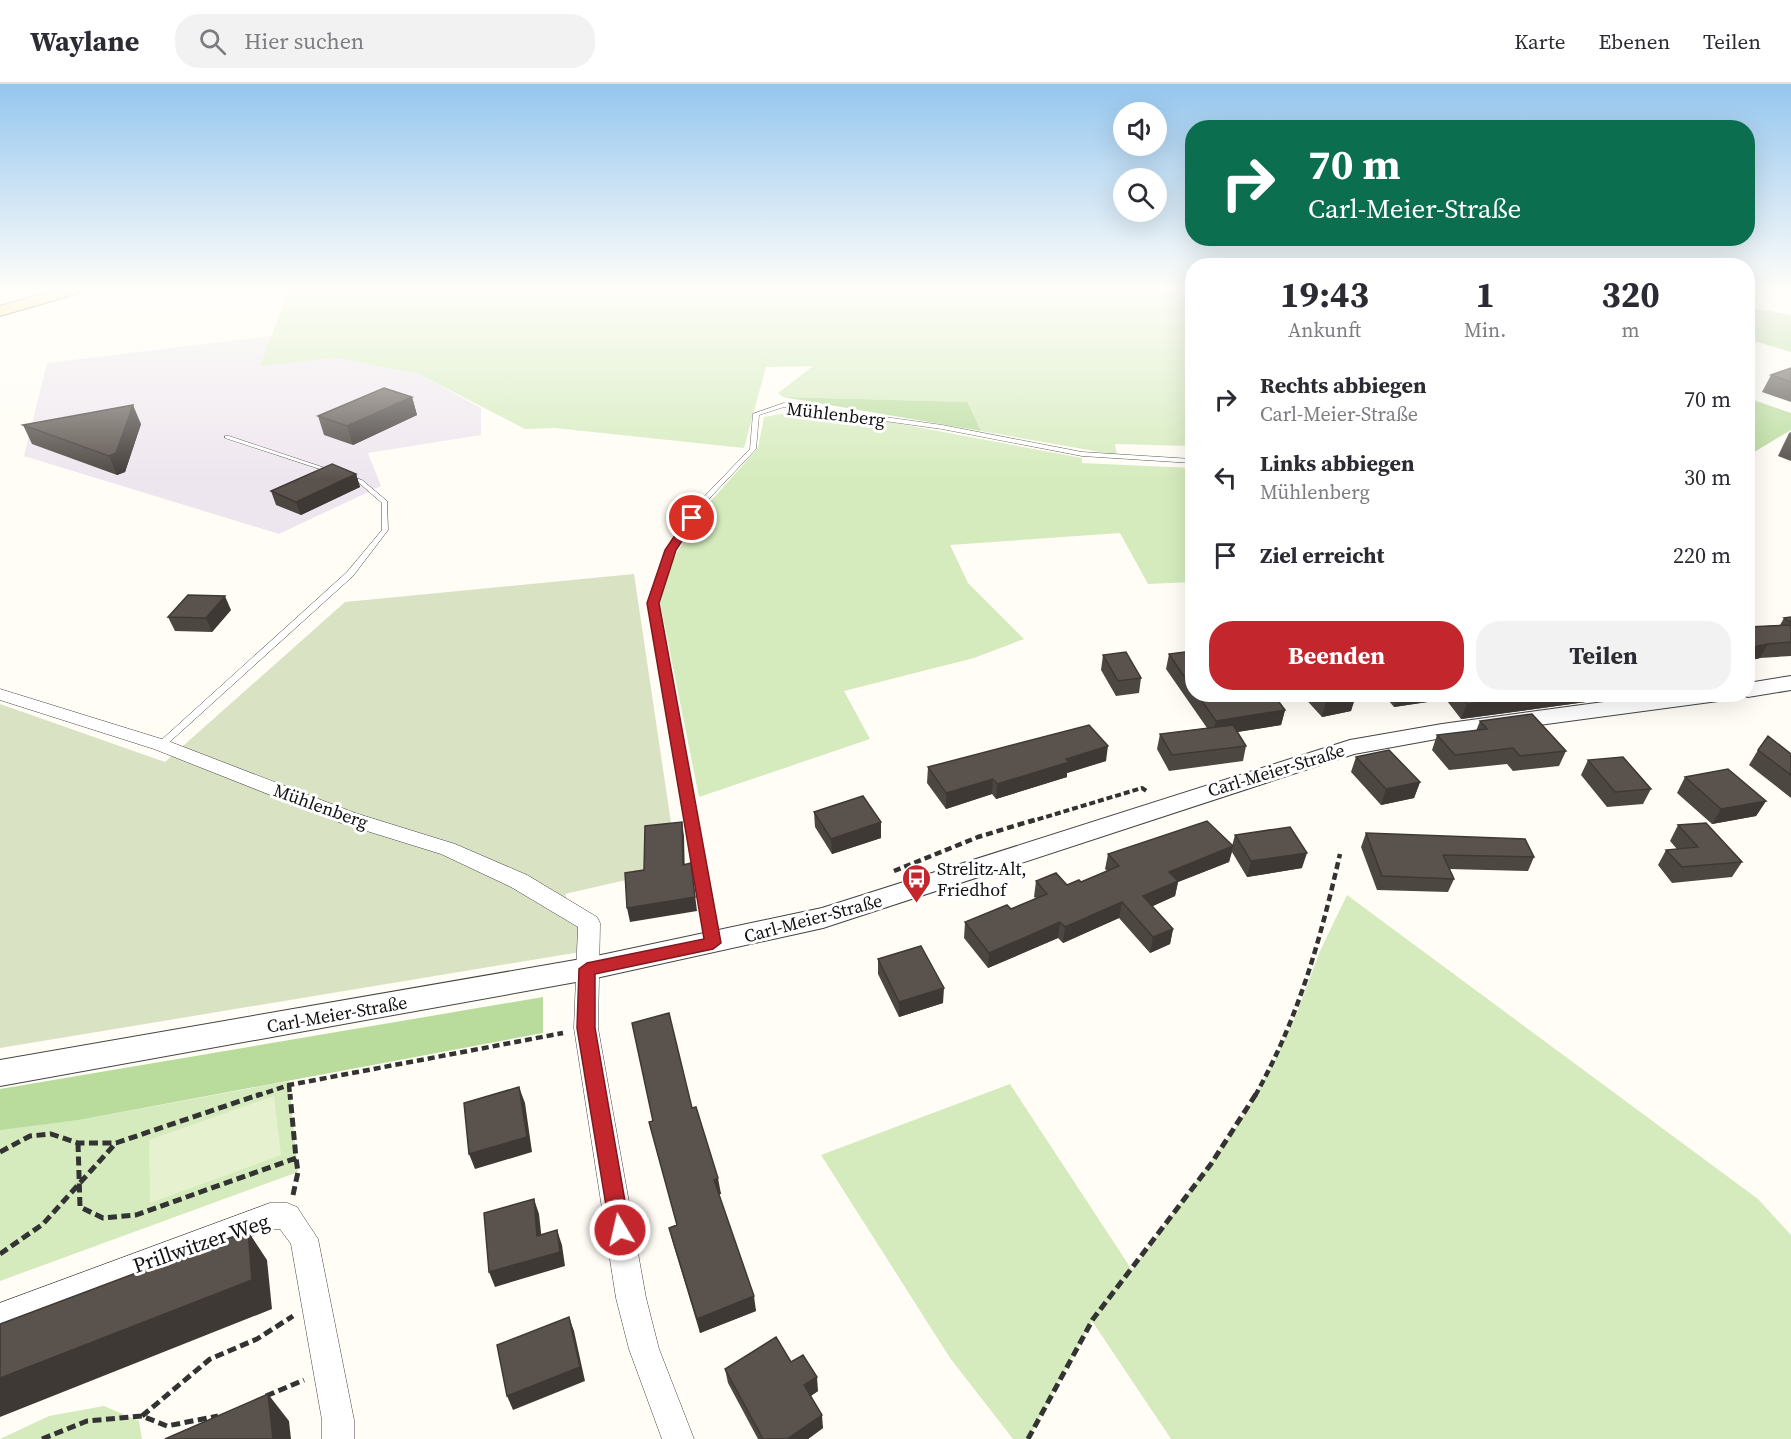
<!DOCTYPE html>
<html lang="de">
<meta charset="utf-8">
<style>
:root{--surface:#fff;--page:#f2f2f3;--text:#2b2b33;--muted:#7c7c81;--line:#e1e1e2;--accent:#c4262e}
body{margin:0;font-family:"Source Serif 4",serif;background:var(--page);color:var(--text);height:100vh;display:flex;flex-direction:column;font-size:22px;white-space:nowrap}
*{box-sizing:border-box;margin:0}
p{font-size:20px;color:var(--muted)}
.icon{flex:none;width:33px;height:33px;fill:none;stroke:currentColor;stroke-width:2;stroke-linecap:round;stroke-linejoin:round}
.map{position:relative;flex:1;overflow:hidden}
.details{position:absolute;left:1185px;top:174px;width:570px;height:444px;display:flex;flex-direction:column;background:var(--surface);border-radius:24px;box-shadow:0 6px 24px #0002}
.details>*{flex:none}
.banner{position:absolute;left:1185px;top:36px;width:570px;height:126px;border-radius:24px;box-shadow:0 6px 24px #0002;background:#0b6e4f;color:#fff;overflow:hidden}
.buttons{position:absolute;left:1113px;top:18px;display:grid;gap:12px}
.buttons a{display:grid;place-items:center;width:54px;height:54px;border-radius:50%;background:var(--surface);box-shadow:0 6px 24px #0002;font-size:30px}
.pin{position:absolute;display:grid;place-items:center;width:51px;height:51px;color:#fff;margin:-26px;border:3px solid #fff;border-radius:50%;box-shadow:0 2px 6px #0007}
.me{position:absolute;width:66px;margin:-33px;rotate:351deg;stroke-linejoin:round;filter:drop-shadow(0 0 4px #0008)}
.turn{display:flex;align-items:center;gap:21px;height:126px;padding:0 24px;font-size:27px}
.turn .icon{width:78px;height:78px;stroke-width:2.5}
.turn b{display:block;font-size:42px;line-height:51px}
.eta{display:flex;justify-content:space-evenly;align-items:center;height:102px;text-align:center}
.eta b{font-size:36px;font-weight:700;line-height:42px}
.primary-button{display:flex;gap:12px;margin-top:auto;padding:12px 24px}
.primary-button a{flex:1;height:69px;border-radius:24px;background:var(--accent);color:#fff;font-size:24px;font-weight:700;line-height:69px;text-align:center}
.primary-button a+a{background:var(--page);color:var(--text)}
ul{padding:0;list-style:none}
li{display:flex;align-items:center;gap:18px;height:78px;padding:0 24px}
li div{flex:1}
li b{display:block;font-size:22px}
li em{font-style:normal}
header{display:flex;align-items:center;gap:36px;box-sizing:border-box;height:84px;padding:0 30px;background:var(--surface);border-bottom:2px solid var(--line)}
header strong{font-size:28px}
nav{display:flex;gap:33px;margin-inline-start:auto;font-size:21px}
.search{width:420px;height:54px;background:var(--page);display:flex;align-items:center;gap:15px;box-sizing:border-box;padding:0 21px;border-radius:24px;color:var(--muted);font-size:22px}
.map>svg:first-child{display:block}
.industrial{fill:#eee6ef}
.green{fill:#d5ebbd}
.forest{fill:#b9dc9c}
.cemetery{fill:#d9e3c4}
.pitch{fill:#e6f2cf}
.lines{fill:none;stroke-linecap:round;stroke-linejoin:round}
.service-casing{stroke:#444;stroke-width:1}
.minor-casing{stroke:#444;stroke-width:1}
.tertiary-casing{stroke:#444;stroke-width:2}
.primary-casing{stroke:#222;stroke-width:2}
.path-far2{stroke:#333;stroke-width:4;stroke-dasharray:6 3;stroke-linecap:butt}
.path-far1{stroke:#333;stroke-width:4.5;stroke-dasharray:7 4;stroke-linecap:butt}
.path{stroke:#333;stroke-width:5;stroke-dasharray:9 4.5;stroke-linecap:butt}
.service{fill:#fff;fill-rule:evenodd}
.minor{fill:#fff;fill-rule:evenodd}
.tertiary{fill:#fff;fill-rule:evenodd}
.primary{fill:#f9d66b;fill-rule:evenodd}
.wall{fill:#4d4742}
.shaded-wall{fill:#3f3936}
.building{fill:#5a524d;stroke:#3f3936;stroke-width:1.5}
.route{fill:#c4262e;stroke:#7f191e;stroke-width:1.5}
.labels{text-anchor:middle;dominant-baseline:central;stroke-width:6;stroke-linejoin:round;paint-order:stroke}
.street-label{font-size:18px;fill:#111;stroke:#fff}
.poi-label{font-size:18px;fill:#111;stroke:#fff;text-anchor:start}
.near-street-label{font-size:21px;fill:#111;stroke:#fff}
</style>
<header>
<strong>Waylane</strong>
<div class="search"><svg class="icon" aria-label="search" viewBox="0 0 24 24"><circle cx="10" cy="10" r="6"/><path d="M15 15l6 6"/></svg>Hier suchen</div>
<nav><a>Karte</a><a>Ebenen</a><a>Teilen</a></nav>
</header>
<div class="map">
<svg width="1791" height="1355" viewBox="0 0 1791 1355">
<rect width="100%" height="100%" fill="#fffdf5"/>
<path class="industrial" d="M278 251 268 280 335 274 419 290 481 324V351L368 369 381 402 279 450 24 372 47 279Z"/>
<path class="green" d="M289 206H1192V362L1115 360 1117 371 981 347 966 318 783 313 778 309 813 282 766 283 744 364 555 344 525 345 419 290 335 274 260 282Z
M787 329 879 336 1082 374V379L1192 384V498L1148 500 1120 449 950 461 968 499 1024 555 974 574 844 607 870 655 699 713 660 518 671 479 701 428 758 364 764 333Z
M1347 811 1758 1115 1791 1151V1355H1171L1092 1237 1028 1355H1013L950 1274 821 1071 1010 1000 1132 1186 1239 1039 1272 982 1296 931 1320 867Z
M289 997 298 1088 0 1197V1045L79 1036Z
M104 1322 139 1337 142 1355H0L49 1332Z"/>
<path class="forest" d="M1748 223 1791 231V268L1748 255Z
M783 313 967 318 981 347Z
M1748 314 1791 329V346L1751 370 1748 368Z
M543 913V949L79 1036 0 1046V1005Z"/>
<path class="cemetery" d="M634 490 677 779 639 793 565 810 586 867 0 964V620L165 678 345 518Z"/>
<path class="pitch" d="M274 1012 281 1071 150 1119 149 1056Z"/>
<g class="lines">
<defs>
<path id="service" d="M784 319 942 341 1082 368 1192 375V379L1082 372 942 345 784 323 759 331 756 365 705 419 675 467 657 519 718 859 717 862 713 863 709 862 708 859 649 519 667 467 699 418 750 365 753 330Z
M225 352H229L334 387 329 388 225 354Z
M347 391 362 396 387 417 388 446 353 492 164 663H158L157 661 158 659 347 488 382 446V419L358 398 345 394V392Z"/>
<path id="minor" d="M0 605 168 657 355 729 455 760 527 791 597 833 600 839 598 944 646 1214 659 1265 694 1355H662L629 1265 616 1214 574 944 578 843 511 803 441 770 341 739 154 665 0 616Z
M270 1119H287L297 1123 318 1155 354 1336V1355H322V1336L291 1160 280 1145H270L0 1249V1219Z"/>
<path id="tertiary" d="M1791 592V606L1748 613 1740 610H1748V599Z
M1663 610H1729L1726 615 1718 617 1442 654 1354 670 823 844 587 896 0 1002V976L587 874 822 824 1350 656 1442 640Z"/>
<path id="primary" d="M55 206H81L79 209 0 232V222Z"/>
</defs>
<use href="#service" class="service-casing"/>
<use href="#minor" class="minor-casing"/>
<use href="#tertiary" class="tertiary-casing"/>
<use href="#primary" class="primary-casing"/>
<path class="path-far2" d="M1029 738 1142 704 1148 708"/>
<path class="path-far1" d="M894 787 978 753 1034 736
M289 1001 290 1012
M256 1012 289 1001 563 949
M1255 1012C1299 933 1320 857 1340 770"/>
<path class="path" d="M78 1059 80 1123 103 1134 136 1131 296 1074 290 1010
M0 1068 30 1052 51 1050 78 1059H116L261 1010
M293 1111 298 1088 296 1074
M0 1170 43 1140 115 1060
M266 1312 304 1296
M142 1332 210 1275 257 1255 293 1232
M42 1355 87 1337 142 1332 167 1342 218 1332
M1028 1355 1093 1235 1211 1080 1256 1010"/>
<use href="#service" class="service"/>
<use href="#minor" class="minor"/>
<use href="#tertiary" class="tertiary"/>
<use href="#primary" class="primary"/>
</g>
<path class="wall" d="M1791 284V318L1762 308 1771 291Z
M412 313 417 331 353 361 324 351 318 332Z
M141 340 125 388 117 391 32 360 23 341Z
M1791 348V377L1778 372 1789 349Z
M356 390 360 403 301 431 276 421 271 407Z
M231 526 212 548 175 547 168 533Z
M1791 533V572L1760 574 1748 577V543L1780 541 1784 534Z
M1192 567V610H1273L1285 626 1281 641 1237 648 1246 662 1243 677 1169 687 1157 665 1160 650 1207 644 1166 585 1169 570Z
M1103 571 1141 594 1139 609 1116 612 1101 586Z
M1301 610H1354L1351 627 1322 633Z
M1383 610H1436L1434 617 1394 623Z
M1445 610H1596L1593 617 1461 635 1444 613Z
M1480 637 1566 667 1559 682 1513 687 1507 680 1449 686 1432 666 1437 651 1476 647Z
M1758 666 1791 670V714L1749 681Z
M1356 673 1420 698 1414 714 1381 721 1351 688Z
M1588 676 1651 705 1643 720 1607 723 1581 691Z
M1106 677 1067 689V693L996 715 992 710 946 725 927 699 928 683Z
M1685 693 1766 717 1756 732 1712 740 1677 709Z
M814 728 881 738V754L832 770 815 743Z
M1678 741 1742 778 1732 793 1672 799 1658 781 1666 766 1677 765 1670 757Z
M1366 749 1534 773 1528 787 1449 785 1454 795 1448 808 1377 806 1361 763Z
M1235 751 1302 784 1247 793 1232 768 1229 778 1178 798 1175 812 1152 822 1173 845 1170 860 1150 869 1119 834 1063 859 1058 854 988 884 964 854 965 838 1011 825 1036 814 1034 813 1036 797 1067 801 1081 798 1107 787 1105 785 1108 770 1232 762Z
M878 875 943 919 899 933 878 890Z
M692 1024 721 1110H719L756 1227 700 1249 673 1159 669 1144 677 1141 649 1038Z
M791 1278 818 1307 811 1312 823 1344 808 1355H758L728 1299 725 1285Z"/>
<path class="shaded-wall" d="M412 313 417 331 353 361 347 342Z
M133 321 141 340 125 388 117 391 109 372Z
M356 390 360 403 301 431 296 418Z
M225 512 231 526 212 548 206 534Z
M1768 560 1760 574 1748 577V564Z
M1398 610H1436L1434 617 1394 623Z
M1539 610H1596L1593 617 1461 635 1467 620Z
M1356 612 1351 627 1322 633 1326 618Z
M1285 626 1281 641 1212 652 1216 637Z
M1108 662 1106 677 1067 689V693L996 715 997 700 1066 675Z
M993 695 992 710 946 725V709Z
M1420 698 1414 714 1381 721 1386 705Z
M1766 717 1756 732 1712 740 1721 725Z
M682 738 684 752 685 794 683 781Z
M881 738V754L832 770 831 755Z
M1233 762 1229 778 1178 798 1175 812 1140 828 1143 812 1169 788Z
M1307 769 1302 784 1247 793 1251 777Z
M691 779 697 827 630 838 627 824Z
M1122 818 1119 834 1063 859 1065 843Z
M1060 838 1058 854 988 884 989 869Z
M1173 845 1170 860 1150 869 1153 853Z
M944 904 943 919 899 933V918Z
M519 1003 525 1019 532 1068 475 1085 469 1070Z
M718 1094 721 1110 717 1111 714 1096Z
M534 1115 539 1130 543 1166 537 1152Z
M557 1146 562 1161 565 1182 495 1203 489 1188Z
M248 1147 267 1176 272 1225 0 1333V1294Z
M754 1212 756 1227 700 1249 697 1235Z
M569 1233 574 1247 585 1297 513 1326 507 1312Z
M817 1293 818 1307 806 1315 804 1301Z
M268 1310 289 1337 291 1355H273Z
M822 1331 823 1344 808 1355H787Z"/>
<path class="building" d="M1791 284V298L1771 291Z
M384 304 412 313 347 342 318 332Z
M133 321 116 369 109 372 23 341Z
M332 380 356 390 296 418 271 407Z
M188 511 225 512 206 534 168 533Z
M1791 533V539L1784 534Z
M1791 541V558L1768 560 1748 564V543Z
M1192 567V604L1169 570Z
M1126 568 1141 594 1118 597 1103 571Z
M1197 610H1273L1285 626 1216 637Z
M1319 610H1354L1356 612 1326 618Z
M1459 610H1539L1467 620Z
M1532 630 1566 667 1520 672 1513 664 1455 671 1437 651 1487 645 1480 637Z
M1089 641 1108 662 1066 675 1069 678 997 700 993 695 946 709 928 683Z
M1233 641 1246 662 1172 671 1160 650Z
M1768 652 1791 670V691L1758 666Z
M1389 666 1420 698 1386 705 1356 673Z
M1623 673 1651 705 1615 708 1588 676Z
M1728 685 1766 717 1721 725 1685 693Z
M863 712 881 738 831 755 814 728Z
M1207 737 1233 762 1169 788 1178 797 1143 812 1173 845 1153 853 1122 818 1065 843 1060 838 989 869 965 838 1007 821 1011 825 1047 810 1036 797 1056 789 1067 801 1079 796 1081 798 1119 782 1108 770Z
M682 738 683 781 691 779 695 813 627 824 625 789 644 786 645 742Z
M1706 739 1742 778 1682 783 1666 766 1698 763 1678 741Z
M1290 743 1307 769 1251 777 1235 751Z
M1366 749 1525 755 1534 773 1443 771 1454 795 1382 792Z
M921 862 944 904 899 918 878 875Z
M669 929 692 1024 696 1023 718 1094 714 1096 754 1212 697 1235 669 1144 677 1141 649 1038 653 1037 632 939Z
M519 1003 527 1053 469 1070 464 1019Z
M534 1115 537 1152 557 1146 560 1168 489 1188 484 1129Z
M248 1147 252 1196 0 1294V1240Z
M569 1233 580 1283 507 1312 497 1261Z
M776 1253 791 1278 803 1271 817 1293 804 1301 822 1331 787 1355H763L725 1285Z
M268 1310 273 1355H165Z"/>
<linearGradient id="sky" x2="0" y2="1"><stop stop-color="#95c6ee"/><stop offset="0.52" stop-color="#fffefa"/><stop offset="1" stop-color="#fffefa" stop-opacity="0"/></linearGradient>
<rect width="1791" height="396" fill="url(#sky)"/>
<path class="route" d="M692 431 697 434 676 466 659 519 721 859 713 865 595 890V944L630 1146 627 1153 620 1156 613 1153 610 1146 577 944 579 885 587 879 704 855 647 519 665 466 688 432Z"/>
<defs>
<symbol id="bus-pin" viewBox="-11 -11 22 30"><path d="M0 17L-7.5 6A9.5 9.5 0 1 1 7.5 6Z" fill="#c4262e" stroke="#fff"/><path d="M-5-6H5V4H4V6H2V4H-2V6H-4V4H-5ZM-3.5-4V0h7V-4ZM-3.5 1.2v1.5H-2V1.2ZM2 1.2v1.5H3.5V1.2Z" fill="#fff"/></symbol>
</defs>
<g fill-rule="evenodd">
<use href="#bus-pin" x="900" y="778" width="33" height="45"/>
</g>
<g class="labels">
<g class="street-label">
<text transform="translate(836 330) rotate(7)">Mühlenberg</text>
<text transform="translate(1276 686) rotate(-17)">Carl-Meier-Straße</text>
<text transform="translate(321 722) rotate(20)">Mühlenberg</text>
<text transform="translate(813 834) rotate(-15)">Carl-Meier-Straße</text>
<text transform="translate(337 930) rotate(-10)">Carl-Meier-Straße</text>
</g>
<g class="poi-label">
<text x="937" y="784">Strelitz-Alt,<tspan x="937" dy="21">Friedhof</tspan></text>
</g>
<g class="near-street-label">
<text transform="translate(201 1159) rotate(-19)">Prillwitzer Weg</text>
</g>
</g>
</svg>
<div class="buttons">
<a><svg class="icon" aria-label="sound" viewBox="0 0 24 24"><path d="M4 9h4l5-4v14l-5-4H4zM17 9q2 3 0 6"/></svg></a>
<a><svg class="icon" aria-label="search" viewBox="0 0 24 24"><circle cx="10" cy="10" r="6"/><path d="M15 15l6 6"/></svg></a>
</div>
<div class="pin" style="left:692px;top:434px;background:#d93025"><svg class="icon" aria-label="arrive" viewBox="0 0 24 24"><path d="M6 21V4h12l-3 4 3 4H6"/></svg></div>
<svg class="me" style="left:620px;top:1146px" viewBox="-20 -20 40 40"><circle r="17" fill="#c4262e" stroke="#fff" stroke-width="3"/><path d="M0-11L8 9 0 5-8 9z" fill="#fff"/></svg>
<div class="banner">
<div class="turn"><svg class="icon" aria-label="right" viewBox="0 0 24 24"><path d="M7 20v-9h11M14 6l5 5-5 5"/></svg><div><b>70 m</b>Carl-Meier-Straße</div></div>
</div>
<section class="details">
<div class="eta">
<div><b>19:43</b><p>Ankunft</p></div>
<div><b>1</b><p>Min.</p></div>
<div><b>320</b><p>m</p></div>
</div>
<ul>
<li><svg class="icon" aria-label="right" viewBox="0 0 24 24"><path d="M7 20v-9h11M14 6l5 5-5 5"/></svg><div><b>Rechts abbiegen</b><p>Carl-Meier-Straße</p></div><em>70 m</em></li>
<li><svg class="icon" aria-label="left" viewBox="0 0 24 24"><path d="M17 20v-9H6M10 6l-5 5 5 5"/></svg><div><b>Links abbiegen</b><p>Mühlenberg</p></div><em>30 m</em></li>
<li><svg class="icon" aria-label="arrive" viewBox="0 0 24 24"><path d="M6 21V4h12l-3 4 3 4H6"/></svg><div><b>Ziel erreicht</b></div><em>220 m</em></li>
</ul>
<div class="primary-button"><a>Beenden</a><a>Teilen</a></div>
</section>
</div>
